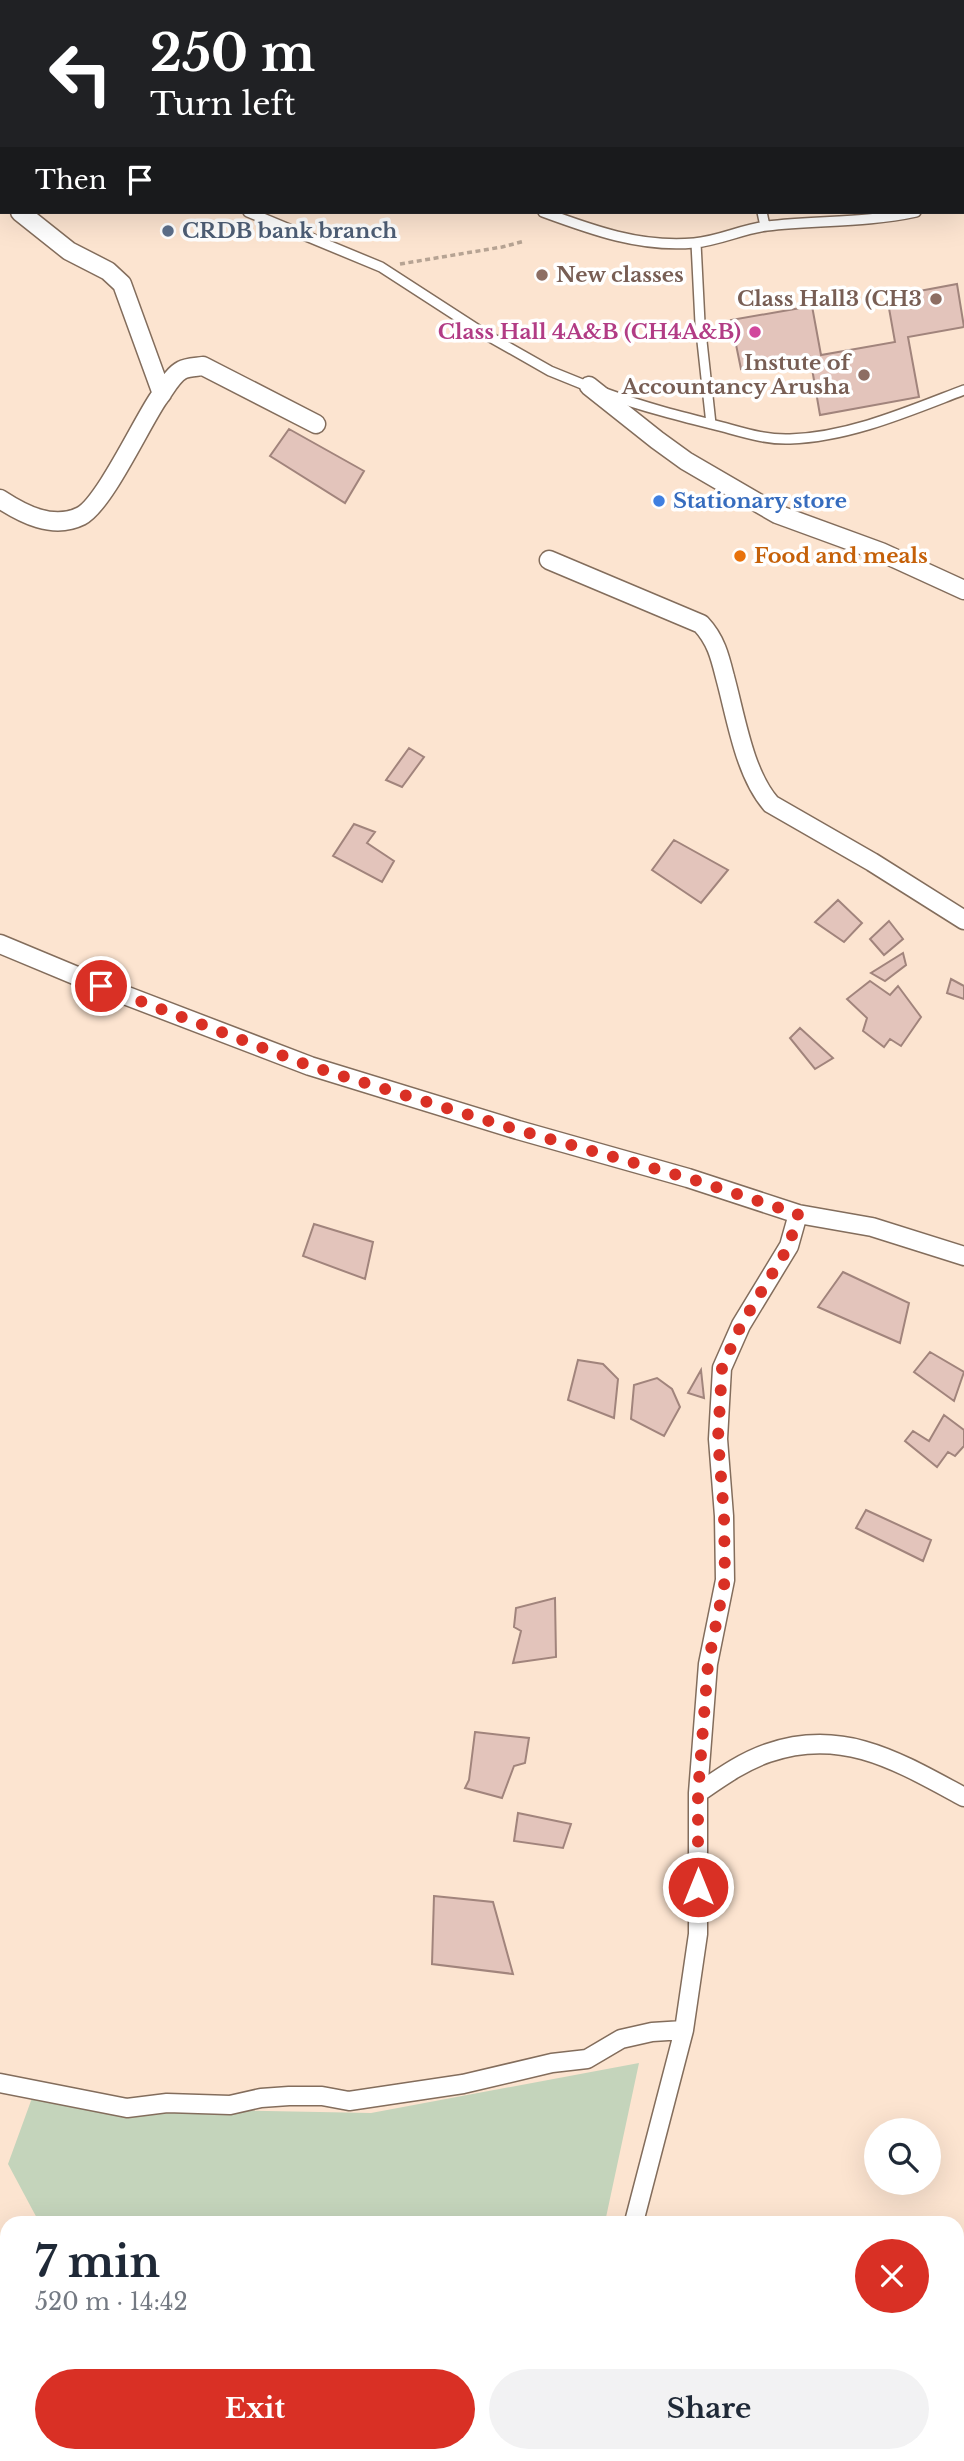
<!DOCTYPE html>
<meta charset="utf-8">
<style>
:root{--surface:#fff;--page:#f2f2f3;--text:#1f2937;--muted:#747a83;--accent:#d93025}
body{margin:0;font-family:"Libre Baskerville",serif;background:var(--page);color:var(--text);height:100vh;display:flex;flex-direction:column;font-size:26px;white-space:nowrap}
*{box-sizing:border-box;margin:0}
p{font-size:23px;color:var(--muted)}
.icon{flex:none;width:38px;height:38px;fill:none;stroke:currentColor;stroke-width:2;stroke-linecap:round;stroke-linejoin:round}
.map{position:relative;flex:1;overflow:hidden}
.details{position:absolute;left:0px;top:2216px;width:964px;height:247px;display:flex;flex-direction:column;background:var(--surface);border-radius:21px 21px 0 0;box-shadow:0 7px 28px #0002}
.details>*{flex:none}
.banner{position:absolute;left:0px;top:0px;width:964px;height:214px;box-shadow:0 7px 28px #0002;background:#202124;color:#fff;overflow:hidden}
.buttons{position:absolute;left:864px;top:2118px;display:grid;gap:14px}
.buttons a{display:grid;place-items:center;width:77px;height:77px;border-radius:50%;background:var(--surface);box-shadow:0 7px 28px #0002;font-size:35px}
.pin{position:absolute;display:grid;place-items:center;width:60px;height:60px;color:#fff;margin:-30px;border:4px solid #fff;border-radius:50%;box-shadow:0 2px 7px #0007}
.me{position:absolute;width:77px;margin:-38px;rotate:0deg;stroke-linejoin:round;filter:drop-shadow(0 0 5px #0008)}
.turn{display:flex;align-items:center;gap:24px;height:147px;padding:0 35px;font-size:32px}
.turn .icon{width:91px;height:91px;stroke-width:2.5}
.turn b{display:block;font-size:49px;line-height:60px}
.then{display:flex;align-items:center;height:66px;padding:0 35px;background:#0003;gap:14px;font-size:26px}
.round{display:grid;place-items:center;flex:none;width:74px;height:74px;border-radius:37px;background:var(--page)}
.head{display:flex;align-items:center;justify-content:space-between;height:119px;padding:0 35px}
h1{font-size:42px;font-weight:800;line-height:52px}
.cta{display:flex;gap:14px;margin-top:auto;padding:14px 35px}
.cta a{flex:1;height:80px;border-radius:42px;background:var(--accent);color:#fff;font-size:28px;font-weight:800;line-height:80px;text-align:center}
.cta a+a{background:var(--page);color:var(--text)}
.map>svg:first-child{display:block}
.green{fill:#c4d4bb}
.building{fill:#e3c4bb;stroke:#a1847c;stroke-width:2}
.lines{fill:none;stroke-linecap:round;stroke-linejoin:round}
.service-casing{stroke:#836d5c;stroke-width:12}
.minor-casing{stroke:#836d5c;stroke-width:21}
.path{stroke:#b6a393;stroke-width:3.5;stroke-dasharray:5 3.5;stroke-linecap:butt}
.service{stroke:#fff;stroke-width:9}
.minor{stroke:#fff;stroke-width:18}
.route{stroke:#d93025;stroke-width:12;stroke-dasharray:0 21.6}
.service-dot{fill:#5c6f8a;stroke:#fff;stroke-width:2.5}
.education-dot{fill:#8d6e63;stroke:#fff;stroke-width:2.5}
.hotel-dot{fill:#d1479c;stroke:#fff;stroke-width:2.5}
.shop-dot{fill:#3f7fe0;stroke:#fff;stroke-width:2.5}
.food-dot{fill:#e8710a;stroke:#fff;stroke-width:2.5}
.labels{text-anchor:middle;dominant-baseline:central;stroke-width:7;stroke-linejoin:round;paint-order:stroke}
.service-label{font-size:21px;font-weight:bold;fill:#4e5e75;stroke:#fff;text-anchor:start}
.education-label{font-size:21px;font-weight:bold;fill:#785e54;stroke:#fff;text-anchor:end}
.hotel-label{font-size:21px;font-weight:bold;fill:#b23c85;stroke:#fff;text-anchor:end}
.shop-label{font-size:21px;font-weight:bold;fill:#366cbe;stroke:#fff;text-anchor:start}
.food-label{font-size:21px;font-weight:bold;fill:#c56008;stroke:#fff;text-anchor:start}
</style>
<div class="map">
<svg width="964" height="2461" viewBox="0 0 964 2461">
<rect width="100%" height="100%" fill="#fce4d0"/>
<path class="green" d="M639 2063 605 2222H39L8 2164 32 2098 166 2109 371 2113Z
M7 2306V2455H552L551 2461H0V2311Z"/>
<path class="building" d="M957 284 964 327 908 337 919 397 820 415 810 357 741 369 731 320 812 306 821 355 895 342 887 297Z
M289 429 364 471 345 503 270 456Z
M409 748 424 757 402 787 386 780Z
M354 824 375 832 367 843 394 861 382 882 333 856Z
M674 840 728 870 701 903 652 870Z
M838 900 862 923 844 942 815 922Z
M889 921 903 939 884 955 870 939Z
M903 953 906 965 885 981 871 973Z
M951 979 964 986V999L947 993Z
M870 981 890 995 898 986 921 1017 901 1046 890 1039 884 1047 863 1031 867 1018 847 999Z
M800 1028 833 1058 815 1069 790 1038Z
M314 1224 373 1242 365 1279 303 1256Z
M843 1272 909 1303 900 1343 818 1307Z
M930 1352 964 1372 954 1401 914 1372Z
M578 1360 603 1364 618 1379 614 1418 568 1400Z
M701 1370 704 1398 688 1393Z
M657 1378 672 1389 680 1407 664 1436 631 1419 634 1385Z
M944 1415 964 1430V1446L955 1456 948 1452 937 1467 905 1441 913 1431 929 1441Z
M866 1510 931 1540 923 1561 856 1528Z
M555 1598 556 1657 513 1663 521 1631 514 1627 516 1608Z
M475 1732 529 1738 525 1763 514 1766 502 1798 465 1788 469 1780Z
M518 1813 571 1824 563 1848 514 1841Z
M434 1896 493 1902 513 1974 432 1964Z"/>
<g class="lines">
<defs>
<path id="service" d="M709 0V2
M877 0 880 2
M424 2 426 0
M807 2 809 0
M895 2V0
M962 75 964 76
M0 114 2 115
M962 201H964
M248 212 381 267 483 333 550 371 592 388
M543 212C592 230 641 248 694 243 719 241 742 229 767 226 817 220 866 223 916 212
M762 212 765 226
M696 243 700 323 711 424
M605 393C643 407 683 417 723 427 745 433 767 440 790 439 850 437 909 411 964 390"/>
<path id="minor" d="M0 201H2
M20 212 69 251 108 271 122 284 162 394
M589 386 657 440 686 461 777 514 881 552 964 590
M0 499C23 514 53 530 81 516 104 504 141 424 158 399 165 390 172 375 182 370 187 367 197 367 203 366L316 424
M549 560 701 624C716 640 720 657 725 677 736 717 744 773 771 804L872 862 964 920
M0 944 101 986 310 1066 518 1130 688 1178 798 1214 872 1227 964 1256
M698 1793C720 1778 742 1762 768 1753 843 1727 899 1762 964 1797
M0 2083 127 2108 167 2103 230 2105 261 2098 289 2096H322L349 2101 463 2084 552 2063 587 2059 621 2039 652 2032 684 2030
M634 2222 684 2030 698 1934V1793L708 1664 725 1580 724 1516 718 1439 722 1368 741 1325 789 1246 798 1214
M573 2461 574 2455"/>
</defs>
<use href="#service" class="service-casing"/>
<use href="#minor" class="minor-casing"/>
<path class="path" d="M400 264 502 247 525 241"/>
<use href="#service" class="service"/>
<use href="#minor" class="minor"/>
</g>
<g class="lines">
<path class="route" d="M101 986 310 1066 518 1130 688 1178 798 1214 789 1246 741 1325 722 1368 718 1438 724 1516 725 1580 708 1664 698 1793V1887"/>
</g>
<circle class="service-dot" cx="168" cy="231" r="7"/>
<g class="education-dot">
<circle cx="542" cy="275" r="7"/>
<circle cx="936" cy="299" r="7"/>
<circle cx="864" cy="375" r="7"/>
</g>
<circle class="hotel-dot" cx="755" cy="332" r="7"/>
<circle class="shop-dot" cx="659" cy="501" r="7"/>
<circle class="food-dot" cx="740" cy="556" r="7"/>
<g class="labels">
<g class="service-label">
<text x="182" y="231">CRDB bank branch</text>
</g>
<g class="education-label">
<text x="556" y="275" text-anchor="start">New classes</text>
<text x="922" y="299">Class Hall3 (CH3</text>
<text x="850" y="363">Instute of<tspan x="850" dy="24">Accountancy Arusha</tspan></text>
</g>
<g class="hotel-label">
<text x="741" y="332">Class Hall 4A&amp;B (CH4A&amp;B)</text>
</g>
<g class="shop-label">
<text x="673" y="501">Stationary store</text>
</g>
<g class="food-label">
<text x="754" y="556">Food and meals</text>
</g>
</g>
</svg>
<div class="buttons">
<a><svg class="icon" aria-label="search" viewBox="0 0 24 24"><circle cx="10" cy="10" r="6"/><path d="M15 15l6 6"/></svg></a>
</div>
<div class="pin" style="left:101px;top:986px;background:#d93025"><svg class="icon" aria-label="arrive" viewBox="0 0 24 24"><path d="M6 21V4h12l-3 4 3 4H6"/></svg></div>
<svg class="me" style="left:698px;top:1887px" viewBox="-20 -20 40 40"><circle r="17" fill="#d93025" stroke="#fff" stroke-width="3"/><path d="M0-11L8 9 0 5-8 9z" fill="#fff"/></svg>
<div class="banner">
<div class="turn"><svg class="icon" aria-label="left" viewBox="0 0 24 24"><path d="M17 20v-9H6M10 6l-5 5 5 5"/></svg><div><b>250 m</b>Turn left</div></div>
<div class="then">Then<svg class="icon" aria-label="arrive" viewBox="0 0 24 24"><path d="M6 21V4h12l-3 4 3 4H6"/></svg></div>
</div>
<section class="details">
<div class="head"><div><h1>7 min</h1><p>520 m · 14:42</p></div><a class="round" style="background:#d93025;color:#fff"><svg class="icon" aria-label="close" viewBox="0 0 24 24"><path d="M6 6l12 12M18 6L6 18"/></svg></a></div>
<div class="cta"><a>Exit</a><a>Share</a></div>
</section>
</div>
